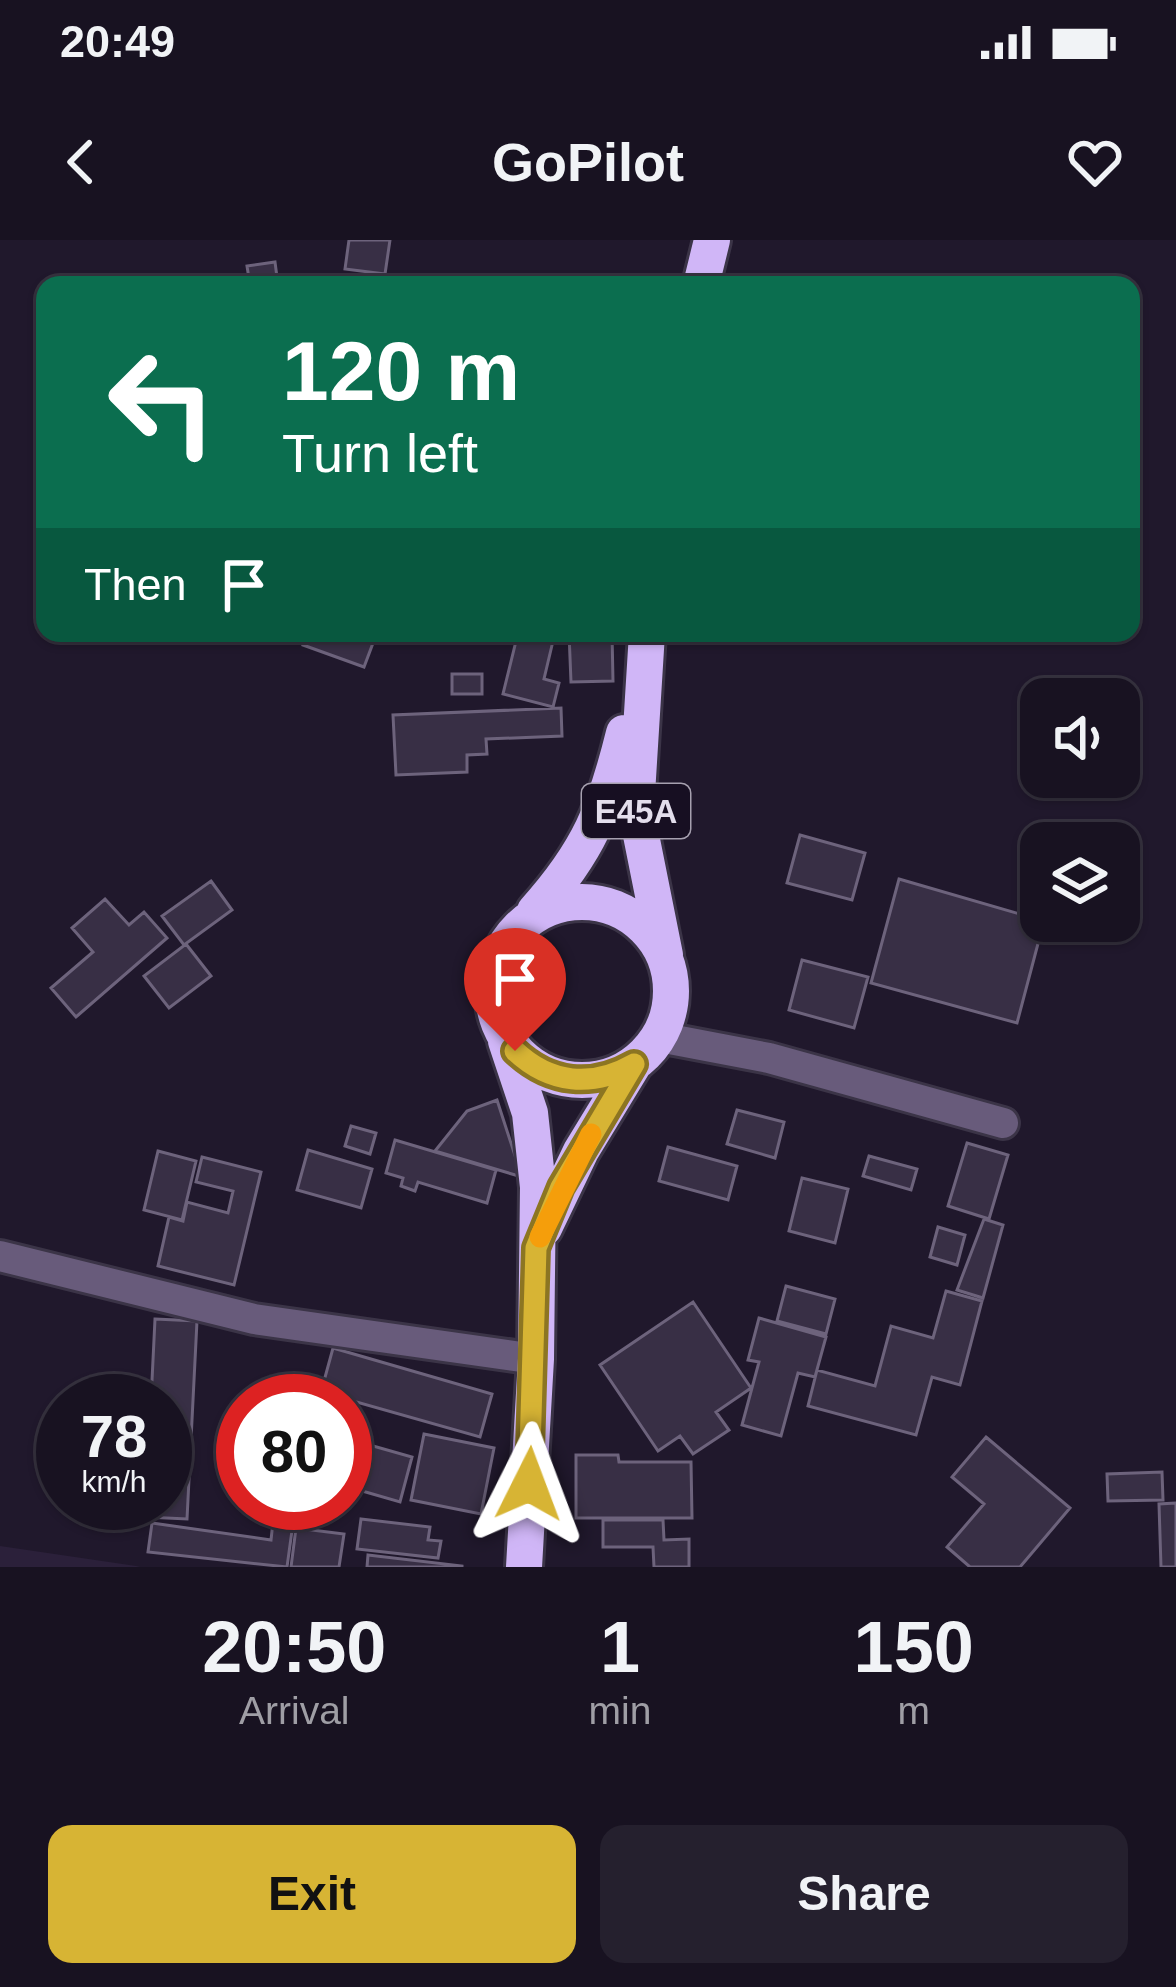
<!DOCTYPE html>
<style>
:root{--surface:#181221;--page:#25202e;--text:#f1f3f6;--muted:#9f9ea5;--line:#36323f;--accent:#d7b434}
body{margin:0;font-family:Helvetica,sans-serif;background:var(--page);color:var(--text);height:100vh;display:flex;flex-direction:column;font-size:45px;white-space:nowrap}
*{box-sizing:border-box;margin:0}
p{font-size:39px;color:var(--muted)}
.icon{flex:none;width:66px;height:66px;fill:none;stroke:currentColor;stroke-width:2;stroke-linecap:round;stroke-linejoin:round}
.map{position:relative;height:1327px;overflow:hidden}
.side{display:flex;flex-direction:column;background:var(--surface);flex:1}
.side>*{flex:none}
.top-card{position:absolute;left:36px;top:36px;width:1104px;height:366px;border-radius:24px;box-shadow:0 3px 9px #0004,0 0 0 3px var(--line);background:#0b6e4f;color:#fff;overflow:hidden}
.buttons{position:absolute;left:1020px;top:438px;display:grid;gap:24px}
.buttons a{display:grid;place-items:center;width:120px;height:120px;border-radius:24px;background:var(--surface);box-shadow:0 3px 9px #0004,0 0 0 3px var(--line);font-size:60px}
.speed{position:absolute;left:36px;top:1134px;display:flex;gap:24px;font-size:60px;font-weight:700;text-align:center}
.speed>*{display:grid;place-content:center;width:156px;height:156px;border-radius:50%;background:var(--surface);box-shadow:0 3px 9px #0004,0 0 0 3px var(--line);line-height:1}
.speed small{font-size:30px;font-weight:400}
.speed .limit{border:18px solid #d22;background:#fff;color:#111}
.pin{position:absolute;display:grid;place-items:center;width:102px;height:102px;color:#fff;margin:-123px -51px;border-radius:50% 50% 50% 0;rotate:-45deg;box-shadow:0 0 12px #0007}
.pin .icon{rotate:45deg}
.me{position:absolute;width:132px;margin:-66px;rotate:3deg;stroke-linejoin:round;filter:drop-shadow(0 0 9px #0008)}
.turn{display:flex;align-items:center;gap:42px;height:252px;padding:0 48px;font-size:54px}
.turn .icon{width:156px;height:156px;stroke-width:2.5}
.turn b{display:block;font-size:84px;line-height:102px}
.then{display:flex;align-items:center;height:114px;padding:0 48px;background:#0003;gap:24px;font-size:45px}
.eta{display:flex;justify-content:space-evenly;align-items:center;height:204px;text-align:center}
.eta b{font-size:72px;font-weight:600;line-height:84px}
.action{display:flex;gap:24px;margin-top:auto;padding:24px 48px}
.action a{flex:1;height:138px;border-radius:24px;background:var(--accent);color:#111;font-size:48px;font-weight:600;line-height:138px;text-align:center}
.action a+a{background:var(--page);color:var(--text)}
.status{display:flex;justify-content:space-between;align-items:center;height:84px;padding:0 60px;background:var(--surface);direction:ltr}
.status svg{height:33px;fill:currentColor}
header{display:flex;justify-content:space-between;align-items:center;height:156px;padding:0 48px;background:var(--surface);font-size:54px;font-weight:600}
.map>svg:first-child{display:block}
.built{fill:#2b203a}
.building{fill:#382f45;stroke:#6d637c;stroke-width:3}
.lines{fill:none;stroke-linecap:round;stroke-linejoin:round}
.minor-casing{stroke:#3b3447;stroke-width:36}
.highway-casing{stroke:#3b3447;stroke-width:42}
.minor{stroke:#685b7b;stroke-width:30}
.highway{stroke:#d0b6f7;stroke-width:36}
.route-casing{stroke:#8c7522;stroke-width:30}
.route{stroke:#d7b434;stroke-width:21}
.slow{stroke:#f59e0b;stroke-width:21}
.labels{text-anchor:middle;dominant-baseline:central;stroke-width:12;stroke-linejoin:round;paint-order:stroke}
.shield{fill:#170f22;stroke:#a6a0af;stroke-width:3}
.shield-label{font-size:33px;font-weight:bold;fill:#e3deec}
</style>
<div class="status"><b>20:49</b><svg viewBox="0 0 49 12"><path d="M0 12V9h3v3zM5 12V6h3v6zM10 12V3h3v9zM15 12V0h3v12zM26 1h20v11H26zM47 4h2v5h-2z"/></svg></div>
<header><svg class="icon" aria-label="back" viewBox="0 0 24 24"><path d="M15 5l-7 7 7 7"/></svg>GoPilot<svg class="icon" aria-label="heart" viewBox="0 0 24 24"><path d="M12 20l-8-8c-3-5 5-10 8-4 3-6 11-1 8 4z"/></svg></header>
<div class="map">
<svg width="1176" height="1327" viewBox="0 0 1176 1327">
<rect width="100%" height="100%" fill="#20182c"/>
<path class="built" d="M0 1306 136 1326 140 1327H0Z"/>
<path class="building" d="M349 0H390L385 34 345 29Z
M275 22 278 45H250L247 26Z
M307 393H371L376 395 364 427 303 405Z
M518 393 553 401 544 439 559 443 553 467 503 454Z
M569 393H612L613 441 571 442Z
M452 434H482V454H452Z
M561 468 562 496 486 499 487 514 467 515V532L396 535 393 475Z
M800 595 865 613 852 660 787 643Z
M899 639 1044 681 1017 783 871 743Z
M211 641 232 670 184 705 162 676Z
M105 659 129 685 144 672 167 698 76 777 51 748 93 712 72 688Z
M186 704 211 736 169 768 144 736Z
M802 720 868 737 854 788 789 770Z
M497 860 522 937 435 911 467 871Z
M737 870 784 882 775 918 727 904Z
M351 886 376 893 370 914 345 906Z
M395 900 496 930 487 963 418 942 415 951 401 946 403 938 386 933Z
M967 903 1008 915 989 979 948 966Z
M668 907 737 926 728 960 659 941Z
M308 910 372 929 361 968 297 950Z
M158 911 196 921 182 980 144 970Z
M869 916 917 929 911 950 863 936Z
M202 917 261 932 234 1045 158 1026 169 977 183 981 187 962 228 973 233 951 196 942Z
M802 938 848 949 835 1003 789 991Z
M984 979 1003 985 983 1058 957 1050Z
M938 987 965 995 957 1025 930 1017Z
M786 1046 835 1059 826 1094 777 1081Z
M946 1051 982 1061 960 1145 932 1137 916 1195 808 1166 817 1130 875 1146 891 1086 933 1098Z
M693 1062 751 1148 716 1172 729 1190 693 1214 680 1196 658 1211 600 1125Z
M759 1078 826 1097 815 1137 798 1133 781 1196 742 1185 759 1122 748 1120Z
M155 1079 197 1081 187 1279 146 1277 147 1263H165V1161H151Z
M333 1108 492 1154 480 1197 321 1152Z
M424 1194 494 1208 481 1274 411 1260Z
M986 1197 1070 1268 1020 1327H970L947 1307 984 1264 952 1237Z
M345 1198 412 1217 400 1262 345 1246Z
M576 1215H618L619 1222H691L692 1278H576Z
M1162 1232 1163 1260 1108 1261 1107 1234Z
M1176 1263V1327H1161L1159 1264Z
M274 1273 294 1276 287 1327 148 1312 152 1283 271 1300Z
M361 1279 430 1287 428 1300 441 1301 438 1318 357 1309Z
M603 1280H663L664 1300 689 1299V1327H654L653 1307H603Z
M296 1288 344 1294 339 1327H291Z
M368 1315 462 1326V1327H367Z"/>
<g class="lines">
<defs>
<path id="minor" d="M659 797 769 818 1003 883
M0 1016 254 1079 536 1119"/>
<path id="highway" d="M701 45 712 0
M647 393 636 570 665 715
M493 751a89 89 0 1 1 178 0a89 89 0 1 1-178 0Z
M535 671C589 611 605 570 624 493
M506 801 530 873 538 947 536 1119 524 1327
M544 988 581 911 634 824"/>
</defs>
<use href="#minor" class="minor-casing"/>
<use href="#highway" class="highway-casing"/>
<use href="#minor" class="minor"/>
<use href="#highway" class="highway"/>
</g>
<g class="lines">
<defs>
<path id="route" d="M515 811C550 844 592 848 634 824L561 947 536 1008 529 1244"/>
</defs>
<use href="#route" class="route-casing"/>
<use href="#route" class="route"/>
<path class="slow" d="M540 997 591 894"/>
</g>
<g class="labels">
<rect class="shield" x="582" y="544" width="108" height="54" rx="9"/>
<g class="shield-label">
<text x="636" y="571">E45A</text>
</g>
</g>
</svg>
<div class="buttons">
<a><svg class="icon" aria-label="sound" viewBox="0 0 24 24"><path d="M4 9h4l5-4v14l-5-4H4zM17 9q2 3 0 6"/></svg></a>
<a><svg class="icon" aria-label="layers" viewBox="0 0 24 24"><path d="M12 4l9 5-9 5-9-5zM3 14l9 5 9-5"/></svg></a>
</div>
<div class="speed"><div>78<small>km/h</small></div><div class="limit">80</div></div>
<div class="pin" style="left:515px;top:811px;background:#d93025"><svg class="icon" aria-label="arrive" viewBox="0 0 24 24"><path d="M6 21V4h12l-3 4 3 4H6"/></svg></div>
<svg class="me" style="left:529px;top:1244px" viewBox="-20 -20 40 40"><path d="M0-17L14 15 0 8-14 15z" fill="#d7b434" stroke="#fff" stroke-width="4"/></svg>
<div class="top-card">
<div class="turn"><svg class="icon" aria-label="left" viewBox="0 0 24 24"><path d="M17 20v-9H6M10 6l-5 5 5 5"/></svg><div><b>120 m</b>Turn left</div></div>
<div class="then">Then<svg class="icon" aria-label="arrive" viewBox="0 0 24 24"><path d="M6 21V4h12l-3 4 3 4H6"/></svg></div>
</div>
</div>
<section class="side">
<div class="eta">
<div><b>20:50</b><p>Arrival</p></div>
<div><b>1</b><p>min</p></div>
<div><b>150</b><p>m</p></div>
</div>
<div class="action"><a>Exit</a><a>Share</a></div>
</section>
